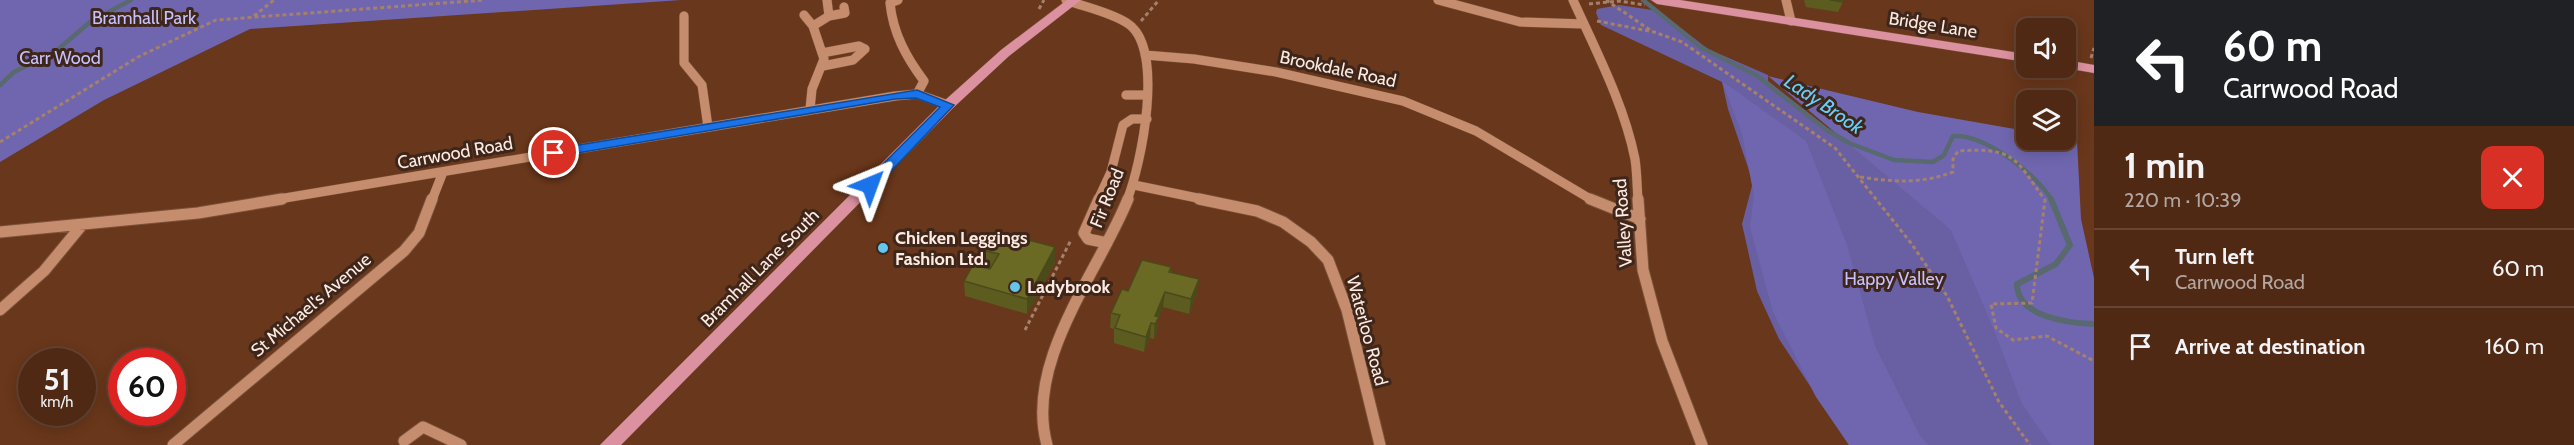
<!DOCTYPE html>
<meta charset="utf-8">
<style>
:root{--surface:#4f2914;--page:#55311d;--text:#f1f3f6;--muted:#b3a6a0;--line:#664534}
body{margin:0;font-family:Cabin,sans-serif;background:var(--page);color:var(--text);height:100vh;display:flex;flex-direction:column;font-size:22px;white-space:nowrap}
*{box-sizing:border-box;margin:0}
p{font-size:20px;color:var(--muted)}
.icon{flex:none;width:33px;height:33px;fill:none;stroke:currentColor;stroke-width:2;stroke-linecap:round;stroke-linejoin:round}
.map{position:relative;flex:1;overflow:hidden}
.drawer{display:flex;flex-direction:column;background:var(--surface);width:480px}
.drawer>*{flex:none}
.hud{background:#202124;color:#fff;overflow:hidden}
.controls{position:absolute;left:2016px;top:18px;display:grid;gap:12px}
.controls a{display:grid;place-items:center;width:60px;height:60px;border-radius:12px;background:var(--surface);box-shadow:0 3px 15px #0003,0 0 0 2px var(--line);font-size:30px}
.speed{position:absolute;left:18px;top:348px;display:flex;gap:12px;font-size:30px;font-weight:700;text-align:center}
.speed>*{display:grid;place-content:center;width:78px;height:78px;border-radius:50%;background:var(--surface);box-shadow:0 3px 15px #0003,0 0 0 2px var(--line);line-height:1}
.speed small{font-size:15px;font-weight:400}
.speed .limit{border:9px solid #d22;background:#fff;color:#111}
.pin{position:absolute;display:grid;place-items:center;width:51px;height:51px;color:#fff;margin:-26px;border:3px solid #fff;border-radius:50%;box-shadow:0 2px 6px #0007}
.me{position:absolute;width:66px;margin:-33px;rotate:44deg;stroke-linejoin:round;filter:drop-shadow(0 0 4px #0008)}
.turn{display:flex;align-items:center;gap:21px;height:126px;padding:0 30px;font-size:27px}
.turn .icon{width:78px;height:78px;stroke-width:2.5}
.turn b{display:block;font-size:42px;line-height:51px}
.round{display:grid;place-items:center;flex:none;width:63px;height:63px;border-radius:12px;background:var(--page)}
.head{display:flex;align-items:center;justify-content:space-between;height:102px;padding:0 30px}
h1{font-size:36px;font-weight:800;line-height:45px}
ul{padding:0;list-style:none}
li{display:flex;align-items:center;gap:18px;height:78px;padding:0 30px;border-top:2px solid var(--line)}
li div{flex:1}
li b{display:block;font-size:22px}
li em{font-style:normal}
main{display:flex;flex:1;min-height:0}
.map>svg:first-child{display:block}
.green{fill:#695fa3}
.forest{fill:#7066b0}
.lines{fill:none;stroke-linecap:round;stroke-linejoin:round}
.stream-far1{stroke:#586970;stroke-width:4.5}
.stream{stroke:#586970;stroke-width:6}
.minor-far1-casing{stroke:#7a523a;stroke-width:10}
.minor-casing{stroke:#7a523a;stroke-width:13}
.major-casing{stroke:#7a523a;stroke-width:1}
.path{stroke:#a5806b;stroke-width:3;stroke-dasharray:4 3;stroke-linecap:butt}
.minor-far1{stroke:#c68c6e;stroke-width:9}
.minor{stroke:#c68c6e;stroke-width:11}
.major{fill:#dc91a0;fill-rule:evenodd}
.wall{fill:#5c5b20}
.shaded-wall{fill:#4b4a1a}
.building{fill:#6b6a25;stroke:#4b4a1a;stroke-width:1.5}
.route{fill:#1a73e8;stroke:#114b97;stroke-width:1.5}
.poi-dot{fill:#65c5ee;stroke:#3e261a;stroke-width:2}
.labels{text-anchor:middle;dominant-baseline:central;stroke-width:6;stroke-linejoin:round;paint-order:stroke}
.park-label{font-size:18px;fill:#c7c2ff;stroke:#3e261a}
.street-label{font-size:18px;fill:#fdeae1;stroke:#3e261a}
.poi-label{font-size:18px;font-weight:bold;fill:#fdeae1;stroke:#3e261a;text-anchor:start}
.water-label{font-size:20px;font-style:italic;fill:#68cffb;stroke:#3e261a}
</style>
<main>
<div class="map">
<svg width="2094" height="445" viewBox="0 0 2094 445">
<rect width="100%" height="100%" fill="#69371b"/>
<path class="green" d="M1619 5 1659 11 1708 49 1768 75V81L1827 128 1851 142 1923 153 2094 445H1849L1779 339 1757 291 1742 224 1753 182 1728 109 1722 82 1601 25 1596 13 1597 9Z"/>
<path class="forest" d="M0 0H681L250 29 104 100 0 162Z
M1768 76 1918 112 2026 131V140L2077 141 2081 219 2094 278V445H2051L2022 404 1992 325 1951 230Z
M1722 81 1806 141 1847 245 1875 346 1919 434 1928 445H1849L1816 397 1773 312 1750 227 1754 196 1742 134Z"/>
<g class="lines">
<path class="stream-far1" d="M1643 0 1702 48 1756 75 1827 130 1849 143 1894 160 1933 162 1944 155 1953 136C1985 134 2036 174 2052 200
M0 85 14 72 55 52 90 22 131 0"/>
<path class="stream" d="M2051 199 2070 245 2056 264 2017 284C2017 317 2068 323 2094 324"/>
<defs>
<path id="minor-far1" d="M898 0 890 3C893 33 906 57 924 81L917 94
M1066 0C1085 7 1110 12 1127 23 1166 47 1141 166 1127 200
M1438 0 1520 22 1584 24
M1573 0C1596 51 1624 104 1635 159 1637 172 1637 187 1638 200
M1786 0 1791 21
M804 15 813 26
M684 16V63L702 85 708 127
M829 16 845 13 844 7
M822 53 859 46 865 49 853 60 823 66
M1145 55 1194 59 1276 72 1403 101 1476 131 1592 200
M1126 95H1147
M810 109 812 89 824 59 813 26 829 16 827 0
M1134 185 1207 200
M273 200 895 96 917 94 948 105
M432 200 443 172
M1098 200 1111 172 1123 125 1132 119H1147"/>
<path id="minor" d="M1099 199 1084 233 1088 239 1107 243
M1199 199 1257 211 1283 222 1311 242 1328 260 1347 310 1380 445
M1590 199 1640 219
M1638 199 1643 270 1662 341 1702 445
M0 232 198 213 282 199
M0 310 44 271 82 225
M404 441 423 427 461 445
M173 445 404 251 419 233 432 199
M1047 445C1024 362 1098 273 1128 199"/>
<path id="major" d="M1067 0H1081L1009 56 953 108 621 445H600L943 102 1001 50Z
M1651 0H1680L2026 54V62L1657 4Z
M2066 60 2094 65V73L2065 68Z"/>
</defs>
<use href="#minor-far1" class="minor-far1-casing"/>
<use href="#minor" class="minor-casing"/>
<use href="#major" class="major-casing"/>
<path class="path" d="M1606 0 1650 30
M1589 4 1619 1 1645 5
M1039 9 1044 0
M254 16 274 0
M1141 21 1159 0
M1597 21 1654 32 1682 42 1835 148 1911 243 1947 296 1999 402 2030 445
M2091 58 2094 48
M2042 68 2057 70
M0 142 138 57 216 20 484 0
M1860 177C1893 182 1922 184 1953 172V159L1958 151C2016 147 2015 159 2045 200L2032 303 1991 304 1996 328 2013 340 2047 336 2094 361
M1046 289 1071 240
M1025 330 1046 289 1041 288"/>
<use href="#minor-far1" class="minor-far1"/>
<use href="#minor" class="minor"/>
<use href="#major" class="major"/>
</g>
<path class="wall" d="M1804 0H1842L1843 2 1838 12 1806 7Z
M982 250 1055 262 1027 314 965 296 964 281 990 269 991 267 983 265Z
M1171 267V272L1197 294 1189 314 1163 307 1158 319 1157 332 1154 339 1150 338 1144 352 1114 343V329L1110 328 1111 313Z"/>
<path class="shaded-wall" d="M1055 247V262L1027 314V299Z
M1199 279 1197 294 1189 314 1191 299Z
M1165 292 1163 307 1158 319 1157 332 1154 339 1155 316Z
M1151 323 1150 338 1144 352 1146 337Z"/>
<path class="building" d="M1830 0H1842L1843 2Z
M994 231 1055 247 1027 299 964 281 973 265 990 269 999 254 982 250Z
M1142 260 1171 267 1169 272 1199 279 1191 299 1165 292 1155 316 1159 317 1155 324 1151 323 1146 337 1115 328 1120 315 1111 313 1122 289 1128 291Z"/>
<path class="route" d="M917 90 954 105 875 188H865V182L940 107 916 98 895 99 554 157 547 153 554 149Z"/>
<g class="poi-dot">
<circle cx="883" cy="248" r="6"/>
<circle cx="1015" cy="287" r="6"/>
</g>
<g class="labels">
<g class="park-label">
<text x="144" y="18">Bramhall Park</text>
<text x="60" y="58">Carr Wood</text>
<text x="1894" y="279">Happy Valley</text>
</g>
<g class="street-label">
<text transform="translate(1933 25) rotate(9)">Bridge Lane</text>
<text transform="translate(1338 69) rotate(12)">Brookdale Road</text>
<text transform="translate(455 153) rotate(-10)">Carrwood Road</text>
<text transform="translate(1107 198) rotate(-68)">Fir Road</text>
<text transform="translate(1623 223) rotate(-94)">Valley Road</text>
<text transform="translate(760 268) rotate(-45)">Bramhall Lane South</text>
<text transform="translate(311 305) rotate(-40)">St Michael's Avenue</text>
<text transform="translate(1367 331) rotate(75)">Waterloo Road</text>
</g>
<g class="poi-label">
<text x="895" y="238">Chicken Leggings<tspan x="895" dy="21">Fashion Ltd.</tspan></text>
<text x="1027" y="287">Ladybrook</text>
</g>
<g class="water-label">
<text transform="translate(1824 104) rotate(34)">Lady Brook</text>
</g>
</g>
</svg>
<div class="controls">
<a><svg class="icon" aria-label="sound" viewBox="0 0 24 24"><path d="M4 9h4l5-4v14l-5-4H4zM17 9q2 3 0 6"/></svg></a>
<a><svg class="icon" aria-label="layers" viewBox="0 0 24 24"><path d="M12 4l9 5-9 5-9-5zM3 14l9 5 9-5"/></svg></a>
</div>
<div class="speed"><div>51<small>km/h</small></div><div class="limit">60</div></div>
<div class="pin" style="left:554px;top:153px;background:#d93025"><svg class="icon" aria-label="arrive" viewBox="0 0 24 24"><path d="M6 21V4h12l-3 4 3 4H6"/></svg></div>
<svg class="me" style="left:870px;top:185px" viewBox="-20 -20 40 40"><path d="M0-17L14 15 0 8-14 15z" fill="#1a73e8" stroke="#fff" stroke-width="4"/></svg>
</div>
<section class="drawer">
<div class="hud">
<div class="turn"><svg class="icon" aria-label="left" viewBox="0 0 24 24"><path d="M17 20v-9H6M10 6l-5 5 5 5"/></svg><div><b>60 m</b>Carrwood Road</div></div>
</div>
<div class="head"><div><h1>1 min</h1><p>220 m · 10:39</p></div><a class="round" style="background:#d93025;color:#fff"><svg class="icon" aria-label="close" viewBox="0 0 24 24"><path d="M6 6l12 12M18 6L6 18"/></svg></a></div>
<ul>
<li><svg class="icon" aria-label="left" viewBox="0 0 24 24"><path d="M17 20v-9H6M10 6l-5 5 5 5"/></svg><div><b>Turn left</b><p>Carrwood Road</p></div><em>60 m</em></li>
<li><svg class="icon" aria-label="arrive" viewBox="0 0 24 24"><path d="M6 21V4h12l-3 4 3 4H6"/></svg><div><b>Arrive at destination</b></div><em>160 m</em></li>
</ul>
</section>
</main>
